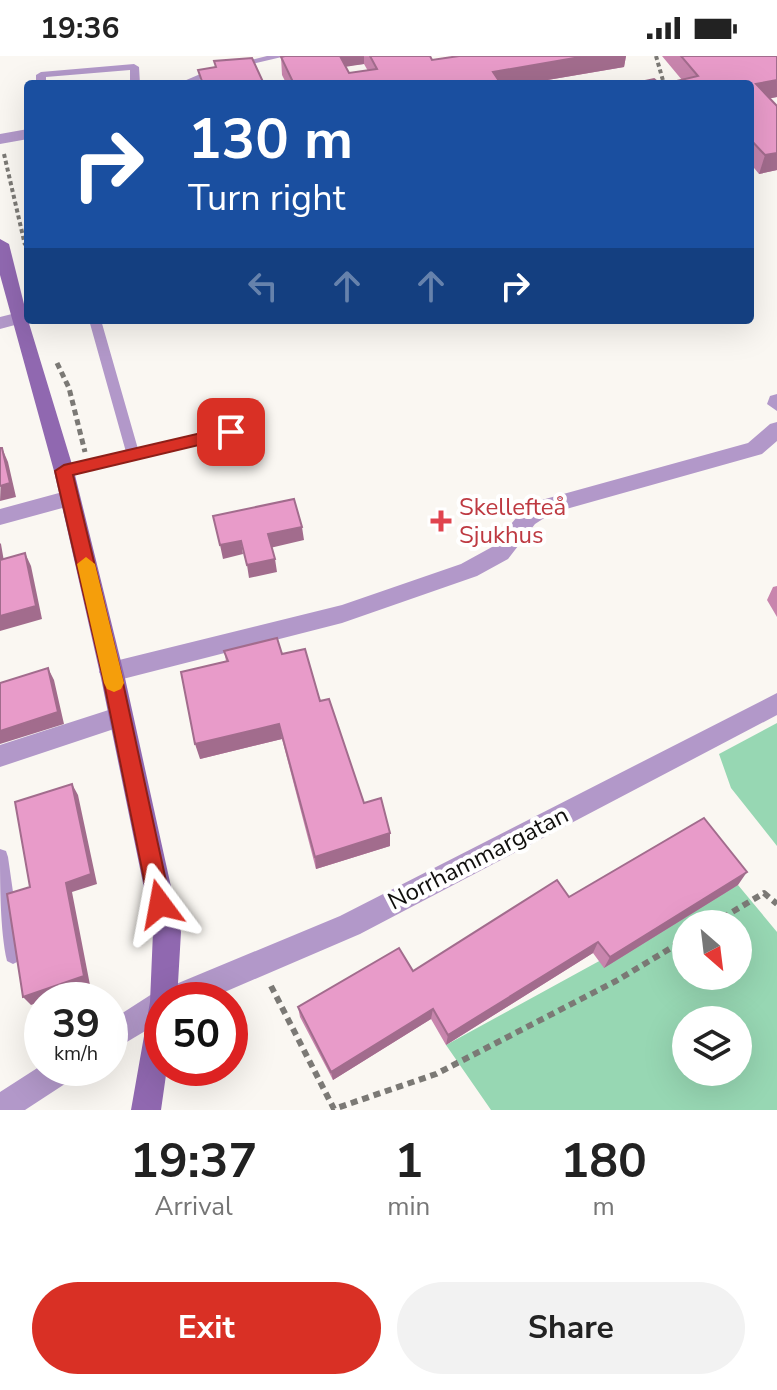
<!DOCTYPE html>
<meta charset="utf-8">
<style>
:root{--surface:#fff;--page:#f2f2f2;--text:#222;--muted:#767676;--accent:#d93025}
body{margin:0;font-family:"Nunito Sans",sans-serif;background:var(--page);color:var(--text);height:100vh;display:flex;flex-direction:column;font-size:30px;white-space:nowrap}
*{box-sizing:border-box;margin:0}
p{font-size:26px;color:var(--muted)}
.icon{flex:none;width:44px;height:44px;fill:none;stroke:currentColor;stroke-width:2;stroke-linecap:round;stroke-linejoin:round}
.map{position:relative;height:1054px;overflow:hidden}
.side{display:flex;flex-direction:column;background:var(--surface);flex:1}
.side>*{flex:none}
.hud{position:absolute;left:24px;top:24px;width:730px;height:244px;border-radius:8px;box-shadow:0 8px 32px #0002;background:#1a4fa0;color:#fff;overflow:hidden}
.needle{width:52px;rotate:152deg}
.tools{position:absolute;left:672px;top:854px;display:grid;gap:16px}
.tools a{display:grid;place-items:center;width:80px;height:80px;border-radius:50%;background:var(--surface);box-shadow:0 8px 32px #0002;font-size:40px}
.speed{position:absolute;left:24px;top:926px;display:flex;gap:16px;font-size:40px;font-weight:700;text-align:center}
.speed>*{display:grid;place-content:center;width:104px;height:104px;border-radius:50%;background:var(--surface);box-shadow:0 8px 32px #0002;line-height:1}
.speed small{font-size:20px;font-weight:400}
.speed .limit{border:12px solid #d22;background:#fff;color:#111}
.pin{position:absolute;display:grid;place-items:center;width:68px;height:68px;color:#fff;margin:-34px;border-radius:16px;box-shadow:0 4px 12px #0006}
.me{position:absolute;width:88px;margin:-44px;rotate:347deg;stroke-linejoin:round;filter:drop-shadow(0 0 6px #0008)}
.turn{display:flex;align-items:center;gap:28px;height:168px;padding:0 32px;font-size:36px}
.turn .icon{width:104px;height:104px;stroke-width:2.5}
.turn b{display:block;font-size:56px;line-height:68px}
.lanes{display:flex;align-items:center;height:76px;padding:0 32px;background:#0003;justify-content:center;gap:40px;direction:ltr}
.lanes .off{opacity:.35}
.eta{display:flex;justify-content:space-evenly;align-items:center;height:136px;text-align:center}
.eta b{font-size:48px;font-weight:700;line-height:56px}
.primary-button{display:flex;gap:16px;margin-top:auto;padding:16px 32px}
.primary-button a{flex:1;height:92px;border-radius:48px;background:var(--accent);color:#fff;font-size:32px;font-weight:700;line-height:92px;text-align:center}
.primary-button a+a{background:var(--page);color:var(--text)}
.status{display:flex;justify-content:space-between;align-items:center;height:56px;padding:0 40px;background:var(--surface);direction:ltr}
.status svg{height:22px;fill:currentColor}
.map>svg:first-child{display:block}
.green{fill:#97d7b3;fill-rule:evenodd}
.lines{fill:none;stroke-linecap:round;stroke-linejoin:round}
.path-far2{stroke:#7b7975;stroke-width:4;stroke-dasharray:4 3;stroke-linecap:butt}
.path-far1{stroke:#7b7975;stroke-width:5;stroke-dasharray:6 4;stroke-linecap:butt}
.path{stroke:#7b7975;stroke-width:6;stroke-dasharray:7 5;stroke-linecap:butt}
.service{fill:#b298c9;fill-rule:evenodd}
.minor{fill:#b298c9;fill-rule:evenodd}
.secondary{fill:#9068b0;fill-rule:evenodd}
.wall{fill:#c885ad;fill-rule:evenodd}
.shaded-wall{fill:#a26c8d}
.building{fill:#e89bc9;stroke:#a26c8d;stroke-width:2}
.route{fill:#d93025;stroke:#8d1f18;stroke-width:2}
.slow{fill:#f59e0b}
.health-dot{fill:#e0444e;stroke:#fff;stroke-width:3}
.labels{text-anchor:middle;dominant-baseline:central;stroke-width:8;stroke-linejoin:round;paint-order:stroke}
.health-label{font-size:24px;fill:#be3a42;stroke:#fff;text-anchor:start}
.street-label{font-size:24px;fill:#100f0d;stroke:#fff}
</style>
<div class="status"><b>19:36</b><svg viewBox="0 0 49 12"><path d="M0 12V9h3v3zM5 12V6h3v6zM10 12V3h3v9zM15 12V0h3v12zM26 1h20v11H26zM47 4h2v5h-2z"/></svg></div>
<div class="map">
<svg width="777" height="1054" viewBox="0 0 777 1054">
<rect width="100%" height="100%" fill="#faf7f2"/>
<path class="green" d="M777 667V790L731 732 719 698Z
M738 829 777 876V1054H491L446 989ZM686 868H738V920H686ZM686 964H738V1016H686Z"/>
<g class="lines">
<path class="path-far2" d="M656 0 664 28
M4 98 25 189"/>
<path class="path-far1" d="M57 307 69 332 85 396"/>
<path class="path" d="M712 868 764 837 777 848
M271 930 334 1053 436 1018 616 925 686 883"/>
<path class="service" d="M267 0H286L235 12 230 9Z
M134 8 139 11 140 28H130V14L46 21V28H36V19L41 16Z
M212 13 220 15 190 28H177Z
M89 264H101L138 393 231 371 235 373 237 376 235 379 64 420 59 418 58 415 59 412 126 396Z
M0 793 6 795 8 801 22 899 19 905 13 908 7 905C0 875 0 826 0 793Z"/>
<path class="minor" d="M28 73V83L0 88V78Z
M20 256 26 258V266L0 273V261Z
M777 338V355L767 348 770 340Z
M777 366V385L762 398 552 457 535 468 508 503 477 520 342 567 111 626 103 623 99 616 103 609 111 606 342 549 461 508 492 491 521 456 538 445 748 387 770 368Z
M70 434 77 436 80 442 77 448 0 469V453Z
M777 637V659L360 878 206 944H162V965L110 996V965L152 938 340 860Z
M121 650 129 654 133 661 129 668 0 711V689Z
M42 1009V1012H79L74 1022 25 1054H0V1036Z"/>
<path class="secondary" d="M0 183 9 188 28 264 74 415 125 622 181 876 177 944H162V1012H167L161 1054H131L150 946 153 876 101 622 54 415 0 219Z"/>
</g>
<path class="wall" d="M285 0H430L432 4 457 0H626L624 11 524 28H282L286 27 282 19 281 1ZM364 8 368 15 349 17 345 10Z
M662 0H777V41L770 42 777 114 759 118 750 107V28L682 24Z
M777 530V561L767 544 773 531Z
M224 595 282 598 320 645 364 747 390 790 316 813 282 683 200 703 226 605Z
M738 829 604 912 593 897 446 989 431 963 333 1024 300 961 298 951 413 915 569 841Z"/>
<path class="shaded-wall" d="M337 0H364V8L338 12Z
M586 0H626L624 11 524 28H492L493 16Z
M777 24V41L751 46 756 28Z
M777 97V114L759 118 765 99Z
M2 392 8 406 16 441 0 445Z
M302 471 304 484 270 492 268 478Z
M241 485 243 498 223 503 220 489Z
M0 487 1 488 6 517 0 504Z
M25 497 31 510 42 563 0 575V560Z
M275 503 277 516 249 522 247 509Z
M48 612 54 624 64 668 0 688V675Z
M279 668 282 683 200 703 195 688Z
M72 728 78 739 97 828 72 836 90 929 46 944H42V945L31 949 23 941 66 827Z
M390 777V790L316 813 315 801Z
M747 816 738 829 604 912 610 901Z
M598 886 593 897 446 989 448 979Z
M433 953 431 963 333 1024 331 1016Z"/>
<path class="building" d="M285 0H340L349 17 377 13 370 0H430L432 4 459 0H586L493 16 501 28H488L486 25 467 28H282L293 26 281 1Z
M681 0H777V24L756 28 777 50V97L765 99 750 83V28H664L698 20Z
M252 2 264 28H203L198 14 216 11 214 5Z
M654 23 660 28H631Z
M0 392H2L10 427 0 430Z
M294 443 302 471 268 478 275 503 247 509 241 485 220 489 213 460Z
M25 497 36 550 0 560V504Z
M277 582 282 598 305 593 320 645 329 643 364 747 381 742 390 777 315 801 279 668 195 688 181 616 228 605 224 595Z
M48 612 58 656 0 675V627Z
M72 728 91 818 66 827 84 920 23 941 7 838 30 831 15 746Z
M704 762 747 816 610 901 598 886 448 979 433 953 331 1016 298 951 399 892 413 915 557 824 569 841Z"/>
<path class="route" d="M231 370 239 376 237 380 73 419 122 622 171 848 168 855 160 859 152 855 149 848 103 622 55 415 64 409Z"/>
<path class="slow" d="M86 501 95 508 124 627 121 633 114 636 107 633 104 627 77 508Z"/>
<path class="health-dot" d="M437 453h8v8h8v8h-8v8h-8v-8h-8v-8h8z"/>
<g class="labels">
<g class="health-label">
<text x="459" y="451">Skellefteå<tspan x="459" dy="28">Sjukhus</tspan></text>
</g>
<g class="street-label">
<text transform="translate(478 802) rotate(-27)">Norrhammargatan</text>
</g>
</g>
</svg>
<div class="tools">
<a><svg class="needle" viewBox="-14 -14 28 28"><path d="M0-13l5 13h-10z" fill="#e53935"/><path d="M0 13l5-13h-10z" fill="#767676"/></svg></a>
<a><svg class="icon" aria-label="layers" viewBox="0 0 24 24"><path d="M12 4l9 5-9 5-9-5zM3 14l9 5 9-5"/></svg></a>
</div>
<div class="speed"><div>39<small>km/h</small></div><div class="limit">50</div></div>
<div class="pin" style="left:231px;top:376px;background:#d93025"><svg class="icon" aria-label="arrive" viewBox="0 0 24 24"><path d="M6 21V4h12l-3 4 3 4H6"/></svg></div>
<svg class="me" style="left:160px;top:848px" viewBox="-20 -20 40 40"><path d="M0-17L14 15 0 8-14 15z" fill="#d93025" stroke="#fff" stroke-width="4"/></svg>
<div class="hud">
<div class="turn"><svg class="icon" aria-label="right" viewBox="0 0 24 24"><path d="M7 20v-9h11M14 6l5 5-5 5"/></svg><div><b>130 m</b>Turn right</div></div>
<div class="lanes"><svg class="icon off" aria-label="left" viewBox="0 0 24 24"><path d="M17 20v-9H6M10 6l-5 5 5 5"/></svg><svg class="icon off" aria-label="ahead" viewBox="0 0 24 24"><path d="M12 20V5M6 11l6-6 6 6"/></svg><svg class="icon off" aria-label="ahead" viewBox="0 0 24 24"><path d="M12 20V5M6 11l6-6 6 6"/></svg><svg class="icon" aria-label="right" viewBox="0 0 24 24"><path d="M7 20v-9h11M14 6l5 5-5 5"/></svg></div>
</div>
</div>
<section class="side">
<div class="eta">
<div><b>19:37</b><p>Arrival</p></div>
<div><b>1</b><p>min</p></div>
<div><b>180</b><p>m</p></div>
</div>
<div class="primary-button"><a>Exit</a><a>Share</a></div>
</section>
